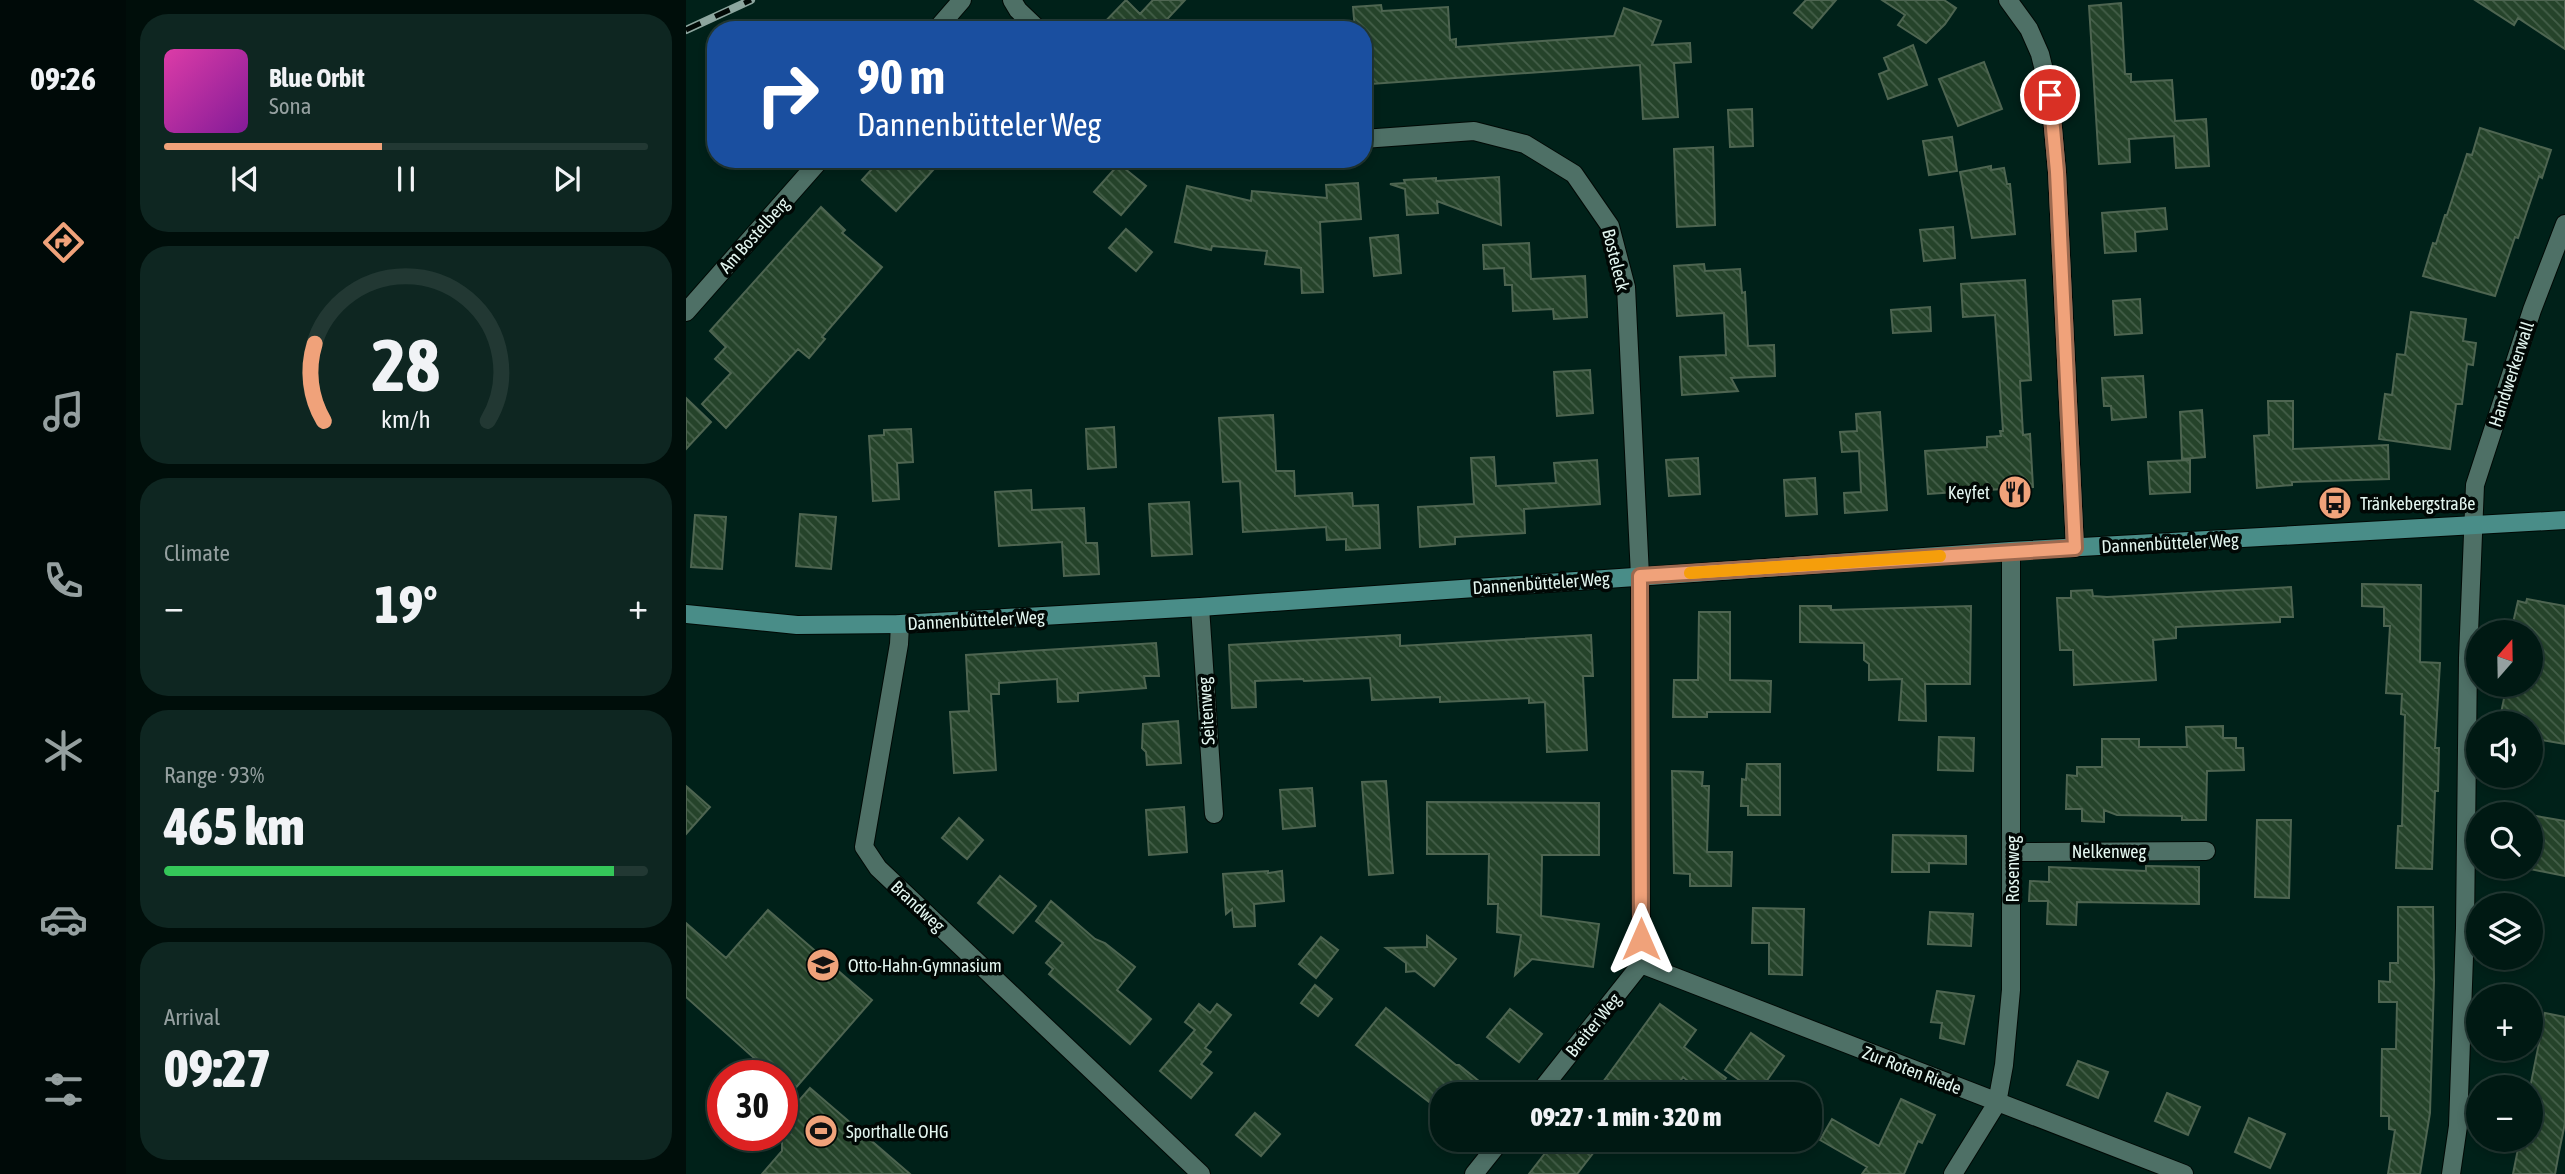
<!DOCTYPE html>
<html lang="en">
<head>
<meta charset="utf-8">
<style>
	body { margin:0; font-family:"Asap Condensed",sans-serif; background:#0e2621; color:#f1f3f6; height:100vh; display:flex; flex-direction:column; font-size:26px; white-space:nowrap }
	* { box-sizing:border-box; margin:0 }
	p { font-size:23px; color:#95a0a0 }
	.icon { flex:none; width:38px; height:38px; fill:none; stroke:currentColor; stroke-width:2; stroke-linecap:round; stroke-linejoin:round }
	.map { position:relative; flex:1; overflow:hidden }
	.drawer { display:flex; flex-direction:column; gap:14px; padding:14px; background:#000e0a; width:560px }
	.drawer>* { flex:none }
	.top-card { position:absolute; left:21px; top:21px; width:665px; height:147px; border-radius:28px; box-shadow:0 4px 10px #0003,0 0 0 2px #223833; background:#1a4fa0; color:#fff; overflow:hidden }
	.needle { width:46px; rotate:20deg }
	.fabs { position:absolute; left:1780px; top:620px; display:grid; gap:14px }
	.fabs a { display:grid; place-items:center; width:77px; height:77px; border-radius:50%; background:#001913; box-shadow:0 4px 10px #0003,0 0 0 2px #223833; font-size:35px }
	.speed { position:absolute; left:21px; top:1060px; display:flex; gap:14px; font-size:35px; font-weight:700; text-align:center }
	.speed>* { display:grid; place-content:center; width:91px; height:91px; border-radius:50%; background:#001913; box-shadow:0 4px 10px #0003,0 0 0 2px #223833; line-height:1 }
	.speed .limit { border:10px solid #d22; background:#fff; color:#111 }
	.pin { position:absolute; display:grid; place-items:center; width:60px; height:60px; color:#fff; margin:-30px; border:4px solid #fff; border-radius:50%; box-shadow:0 2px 7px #0007 }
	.me { position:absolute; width:77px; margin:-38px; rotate:0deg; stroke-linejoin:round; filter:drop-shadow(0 0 5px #0008) }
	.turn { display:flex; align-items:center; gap:24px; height:147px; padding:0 35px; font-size:32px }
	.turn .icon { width:91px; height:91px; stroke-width:2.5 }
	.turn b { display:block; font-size:49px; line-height:60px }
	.big { font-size:52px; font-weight:800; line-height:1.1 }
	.drawer .widget { flex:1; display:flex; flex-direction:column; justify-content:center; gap:10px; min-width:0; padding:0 24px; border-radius:28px; background:#0e2621 }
	.drawer .dial { align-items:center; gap:0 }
	.dial svg { height:182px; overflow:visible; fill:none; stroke:#223833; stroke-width:7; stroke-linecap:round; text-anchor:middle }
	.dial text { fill:#f1f3f6; stroke:none }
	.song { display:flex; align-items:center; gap:21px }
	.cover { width:84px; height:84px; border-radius:10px; background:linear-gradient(135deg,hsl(320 70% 55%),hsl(290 70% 35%)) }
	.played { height:7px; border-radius:4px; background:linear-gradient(90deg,#f0a27a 45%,#223833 45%) }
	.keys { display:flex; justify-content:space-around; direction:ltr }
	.heat { display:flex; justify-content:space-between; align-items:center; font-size:38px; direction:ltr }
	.charge { height:10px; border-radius:5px; background:linear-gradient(90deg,#34c759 93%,#223833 0) }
	.trip { position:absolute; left:744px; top:1082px; width:392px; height:70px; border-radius:28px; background:#001913; box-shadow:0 4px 10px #0003,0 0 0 2px #223833; font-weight:800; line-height:70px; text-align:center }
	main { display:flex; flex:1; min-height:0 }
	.tab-bar { display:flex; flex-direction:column; width:126px; justify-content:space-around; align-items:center; background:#000a08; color:#95a0a0 }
	.tab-bar .icon { width:49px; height:49px }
	.tab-bar .active { color:#f0a27a }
	.tab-bar b { font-size:32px; color:#f1f3f6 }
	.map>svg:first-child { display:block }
</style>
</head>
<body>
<main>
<nav class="tab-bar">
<b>09:26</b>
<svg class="icon active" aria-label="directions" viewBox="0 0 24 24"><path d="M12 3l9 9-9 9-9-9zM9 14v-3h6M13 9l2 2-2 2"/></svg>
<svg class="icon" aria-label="music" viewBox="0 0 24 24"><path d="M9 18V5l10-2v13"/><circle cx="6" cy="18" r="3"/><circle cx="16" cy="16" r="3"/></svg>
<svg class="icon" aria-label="phone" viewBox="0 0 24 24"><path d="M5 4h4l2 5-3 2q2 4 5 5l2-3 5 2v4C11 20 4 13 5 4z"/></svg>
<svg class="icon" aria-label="climate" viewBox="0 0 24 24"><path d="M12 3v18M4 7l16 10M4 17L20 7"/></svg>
<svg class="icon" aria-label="car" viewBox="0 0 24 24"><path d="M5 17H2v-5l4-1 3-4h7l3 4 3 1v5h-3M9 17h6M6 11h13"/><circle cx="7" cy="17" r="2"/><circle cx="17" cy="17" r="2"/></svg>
<svg class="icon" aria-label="filters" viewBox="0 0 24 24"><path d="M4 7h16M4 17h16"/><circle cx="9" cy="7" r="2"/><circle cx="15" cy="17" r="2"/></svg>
</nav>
<section class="drawer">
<div class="widget">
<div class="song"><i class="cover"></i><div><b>Blue Orbit</b><p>Sona</p></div></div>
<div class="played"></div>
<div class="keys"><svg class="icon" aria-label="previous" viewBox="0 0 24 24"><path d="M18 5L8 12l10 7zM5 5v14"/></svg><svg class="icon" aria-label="pause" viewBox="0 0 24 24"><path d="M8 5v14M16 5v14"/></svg><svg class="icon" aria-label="next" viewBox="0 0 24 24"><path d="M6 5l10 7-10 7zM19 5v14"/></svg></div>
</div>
<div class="widget dial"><svg viewBox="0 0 100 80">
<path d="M14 69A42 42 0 1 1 86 69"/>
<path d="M14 69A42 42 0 0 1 10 35" stroke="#f0a27a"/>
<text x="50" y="56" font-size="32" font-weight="700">28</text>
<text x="50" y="72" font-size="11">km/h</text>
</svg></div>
<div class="widget"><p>Climate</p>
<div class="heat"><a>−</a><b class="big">19°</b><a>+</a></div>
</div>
<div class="widget"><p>Range · 93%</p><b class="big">465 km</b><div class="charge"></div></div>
<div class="widget"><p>Arrival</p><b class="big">09:27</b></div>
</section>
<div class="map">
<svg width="1879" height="1174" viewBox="0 0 1879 1174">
	<defs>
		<pattern id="building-back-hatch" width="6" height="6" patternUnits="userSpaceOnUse" patternTransform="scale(1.75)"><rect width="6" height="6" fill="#25432a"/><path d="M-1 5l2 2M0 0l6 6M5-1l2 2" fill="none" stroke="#445f49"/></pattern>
	</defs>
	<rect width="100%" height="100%" fill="#002119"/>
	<!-- building -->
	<path fill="url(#building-back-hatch)" stroke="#4e6551" stroke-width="2" d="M440,0L454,14L467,0H499L471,30H411Z
		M1120,0H1150L1126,28L1108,13Z
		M1196,0H1258L1270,8L1259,24L1240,43L1212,25L1219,15Z
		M1789,0H1879V49L1832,18L1828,25Z
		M1435,3L1439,74H1445V82L1486,80L1489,121L1520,119L1523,166L1490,168L1488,136L1443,139L1444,162L1413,164L1403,6Z
		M695,5L696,11L762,7L764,40L770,39V47L928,36L938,8L975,21L966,45L1004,43L1005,62L988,63L992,117L957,119L954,65L685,84L681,36H677V30H669L667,7Z
		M1227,45L1241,85L1202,99L1193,74L1203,70L1198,58Z
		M1298,62L1316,109L1272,126L1253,79Z
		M1066,109L1067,146L1044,147L1042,110Z
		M1794,128L1865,150L1856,178L1853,176L1832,238L1829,237L1809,296L1737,276L1747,243L1750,244L1759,215H1761L1781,154L1786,155Z
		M1266,137L1271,171L1243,175L1237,141Z
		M1027,147L1029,225L991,227L988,149Z
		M195,159H257L210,211L176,180Z
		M433,164L460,186L435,215L408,192Z
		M1305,166V170L1318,168L1321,184H1324L1329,234L1286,238L1274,172Z
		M813,177L815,225L751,201L752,213L721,215L719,189L704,184L719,183L718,180L750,178V181Z
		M672,183L675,219L634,222L637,292L616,293L615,268L579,264L581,251L526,246L525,250L489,242L501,186L565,201L566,191L641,198L640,185Z
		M135,207L159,230L156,233L196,267L136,337L139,339L123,358L112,349L40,428L16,404L45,373L29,359L40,347L24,331Z
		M1479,208L1481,229L1449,232L1450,251L1419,253L1416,213Z
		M1267,227L1269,258L1238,261L1234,230Z
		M440,229L466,252L450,271L423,248Z
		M712,235L715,273L688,276L684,238Z
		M843,243L845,279L899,276L901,317L868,319L867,309L827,311L826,285H819L818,268L798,269L797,245Z
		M1018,264L1019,271L1054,269L1056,293L1059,292L1062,346L1088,345L1089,376L1045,378L1052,391L996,395L994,357L1040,355L1038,313L991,316L988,266Z
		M1339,280L1345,380L1334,381L1337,435L1344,434L1347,487L1242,494L1239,451L1301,447V437L1315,436L1314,431H1317L1309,315L1277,317L1275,284Z
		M1454,299L1456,333L1429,335L1427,301Z
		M1244,307L1245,331L1207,333L1205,310Z
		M1725,312L1780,319L1777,341L1790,343L1787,365L1781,364L1776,404H1770L1764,449L1693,439L1699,394L1706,395L1711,354L1719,355Z
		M904,370L907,413L871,416L868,372Z
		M1457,376L1460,417L1426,420L1425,406H1418L1416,378Z
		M0,398L25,422L0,449Z
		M1582,401H1607V449L1702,445L1703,479L1606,482V485L1571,488L1568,436L1583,435Z
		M1516,410L1519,457L1496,459L1494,412Z
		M1194,412L1201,510L1159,513L1158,493L1175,492L1173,451L1156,452L1154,432L1171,431L1170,414Z
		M587,415L590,471H608L609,496L666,493L667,506L692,505L694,548L660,550V539L641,540L640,527L557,532L554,481L537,482L533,418Z
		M428,427L430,467L402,469L400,429Z
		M225,429L227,462L211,463L213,499L187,501L183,436L198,435V430Z
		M808,457L810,486L870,483L868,463L911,460L914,504L838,509L839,533L769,537V544L734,547L732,507L788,504L785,458Z
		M1012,458L1014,494L983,496L980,460Z
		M1504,460V492L1464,494L1462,462Z
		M1129,478L1131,514L1100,516L1098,480Z
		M345,490L346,510L398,508L400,543H411L413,574L378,576L376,542L313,546L309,492Z
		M503,502L506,554L466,556L463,504Z
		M114,514L150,517L145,569L110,566Z
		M9,515L40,517L36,569L5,567Z
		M1676,584L1735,585L1734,662L1754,663L1749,748H1753L1752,791H1749L1746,869L1710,868L1712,826H1716L1719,715L1715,714L1716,694L1700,693L1704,626H1698V607L1676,606Z
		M1605,587L1607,617H1594V622L1490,627V638L1467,640L1470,680L1388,685L1387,650H1374L1371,598H1385V591L1406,590L1407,596L1421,597Z
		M1841,599L1879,606V744L1844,738V723H1813L1821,684H1844V632H1825L1832,601L1840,603Z
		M1114,606H1145V610L1285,606L1284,684H1239L1240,721L1213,720L1216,679L1183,680V664L1178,660V643L1114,642Z
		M1013,612H1044V680L1085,681L1084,712H1021V717H987L988,680H1012Z
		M714,635V646L905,635L907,676H897L901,750L861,752L859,702L843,703V698L754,702V697L686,700L684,678L618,681L617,679L569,681L570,707L546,708L543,645Z
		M470,643L473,676H458L460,688L392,693V701L372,702L371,679L313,683V694H305L310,770L268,773L264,712L283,711L280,655Z
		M492,721L495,763L461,765L460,752L456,748L457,724Z
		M1537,726V738H1550V748H1557L1558,770L1521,771L1520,820H1496V816L1431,815L1418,810V822L1396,821V809H1380L1381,775L1391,776V767H1416V739H1453V747H1501L1500,727Z
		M1253,737L1288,738L1287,771L1252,770Z
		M1061,764H1094V815H1062V806H1055L1056,779L1060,780Z
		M986,771L1017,772L1016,786H1023L1021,852H1046L1045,886H1004V874L988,873Z
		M700,781L707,873L683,875L676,782Z
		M0,786L24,807L0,834Z
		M626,788L629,826L597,829L594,790Z
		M741,802L913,803V855H856L855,916L913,924L907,967L846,959L829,975L835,935L811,932L812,904H802L803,854H741Z
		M498,807L501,852L463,855L460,810Z
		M1844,815L1879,821V876L1844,869Z
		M273,818L297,840L281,859L256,838Z
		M1571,820H1605L1603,898L1569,897Z
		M1207,835L1280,836V864L1243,863V872H1206Z
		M1460,866L1513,867V904L1391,902L1390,925L1361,924L1362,901H1343L1344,881L1363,882V867L1460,871Z
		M582,871V873L596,871L598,901L568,904L569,926L548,927L546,909L540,914L537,874Z
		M314,876L350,906L327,933L292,903Z
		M365,901L409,939L419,943L449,967L431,990L465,1019L444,1044L363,974L367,969L360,963L377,943L350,921Z
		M1712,907H1747L1748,981L1744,1113L1734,1174H1702L1709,1130L1703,1129V1116H1695L1696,1049H1710L1711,1002H1693V981L1704,982V963H1712Z
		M1067,908L1118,909L1116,975L1083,974V943H1066Z
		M82,910L186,1000L106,1092L96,1084V1076H88L0,997V923L40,958Z
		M1244,912L1287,914L1285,946L1242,944Z
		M741,936L770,959L748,986L729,971L720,972V963L700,948L741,947Z
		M635,937L652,950L630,978L613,964Z
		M629,985L646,999L632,1016L615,1003Z
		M1251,991L1288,996L1278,1044L1254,1038L1256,1023L1245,1022Z
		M513,1004L524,1013L531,1004L545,1015L519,1048L525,1052L515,1064L526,1073L505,1098L474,1071L509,1030L499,1022Z
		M974,1004L1010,1030L998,1047L1040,1078L1028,1094H1018L997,1077L986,1094H934L917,1082Z
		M700,1008L770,1065H773L809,1094H756V1112L708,1075L670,1045Z
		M824,1009L856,1034L833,1062L801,1037Z
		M1859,1013L1879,1017V1123L1873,1152L1869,1174H1827L1834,1139H1844V1088Z
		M1065,1033L1098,1056L1072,1093L1039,1070Z
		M1392,1061L1422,1072L1412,1098L1381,1085Z
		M124,1088L224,1174H76L96,1151V1127L107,1115L103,1112Z
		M1481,1093L1514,1107L1502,1135L1469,1121Z
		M1215,1099L1249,1115L1236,1143L1232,1141L1218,1174H1176L1181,1167L1134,1140L1146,1119L1193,1146Z
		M569,1113L594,1134L575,1156L550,1135Z
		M1563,1118L1599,1134L1584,1168L1549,1152Z
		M870,1139H918L891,1174H843Z"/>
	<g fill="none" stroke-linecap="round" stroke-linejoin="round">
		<defs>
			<path id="street" d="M326,0L332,10L353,30
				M1322,0L1343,29L1354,54L1364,95L1371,172L1389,548
				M250,30L276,0
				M677,139L788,131L839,144L888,174L924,226L940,287L954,576L955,964L852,1094
				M0,312L135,159
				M514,607L528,814
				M214,624L213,644L178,847L192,868L515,1174
				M1326,852L1520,851
				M955,964L1498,1174
				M788,1174L816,1139
				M1267,1174L1311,1103L1318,1065L1325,990V551
				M1765,1174L1772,1126L1779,928L1782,658L1789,485L1846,310L1879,224"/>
			<path id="secondary" d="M0,614L111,625L214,624L514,607L1325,551L1879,520"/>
		</defs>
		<!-- street casing -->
		<use href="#street" stroke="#000905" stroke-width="20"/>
		<!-- secondary casing -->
		<use href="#secondary" stroke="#000905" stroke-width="20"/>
		<!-- street -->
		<use href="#street" stroke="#4e7066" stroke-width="18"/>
		<!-- secondary -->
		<use href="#secondary" stroke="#498d88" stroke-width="18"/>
		<defs>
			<path id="rail" d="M0,30L65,0"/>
		</defs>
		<!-- rail casing -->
		<use href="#rail" stroke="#8da69f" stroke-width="8"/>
		<!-- rail -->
		<use href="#rail" stroke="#010805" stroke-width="5" stroke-dasharray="16" stroke-linecap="butt"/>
	</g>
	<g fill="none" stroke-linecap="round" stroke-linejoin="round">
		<defs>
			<path id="route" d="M955,939L954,576L1389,548L1371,172L1364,95"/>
		</defs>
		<!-- route casing -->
		<use href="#route" stroke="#9c694f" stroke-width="18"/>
		<!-- route -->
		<use href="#route" stroke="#f0a27a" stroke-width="12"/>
		<!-- slow -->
		<path stroke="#f59e0b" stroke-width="12" d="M1004,573L1254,556"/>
	</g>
	<!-- icons -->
	<defs>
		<symbol id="restaurant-disc" viewBox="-11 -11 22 22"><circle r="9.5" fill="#f0a27a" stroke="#010805"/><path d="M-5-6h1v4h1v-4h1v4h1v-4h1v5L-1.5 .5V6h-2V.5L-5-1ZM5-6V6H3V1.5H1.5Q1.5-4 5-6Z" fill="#111"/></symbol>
		<symbol id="bus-disc" viewBox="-11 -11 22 22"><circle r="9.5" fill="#f0a27a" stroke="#010805"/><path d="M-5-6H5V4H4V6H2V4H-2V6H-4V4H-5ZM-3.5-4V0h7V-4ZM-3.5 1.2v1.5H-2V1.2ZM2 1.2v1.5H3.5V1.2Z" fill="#111"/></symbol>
		<symbol id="school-disc" viewBox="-11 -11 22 22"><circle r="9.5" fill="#f0a27a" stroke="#010805"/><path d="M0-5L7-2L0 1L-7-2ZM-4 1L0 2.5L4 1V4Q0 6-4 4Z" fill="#111"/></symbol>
		<symbol id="stadium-disc" viewBox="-11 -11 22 22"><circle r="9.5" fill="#f0a27a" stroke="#010805"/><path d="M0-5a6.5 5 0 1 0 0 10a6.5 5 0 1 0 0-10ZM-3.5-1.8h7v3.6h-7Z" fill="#111"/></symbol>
	</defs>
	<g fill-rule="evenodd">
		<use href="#restaurant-disc" x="1310" y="473" width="38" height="38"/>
		<use href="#bus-disc" x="1630" y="484" width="38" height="38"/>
		<use href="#school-disc" x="118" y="946" width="38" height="38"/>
		<use href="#stadium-disc" x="116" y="1112" width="38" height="38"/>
	</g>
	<g text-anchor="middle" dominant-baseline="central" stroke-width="7" stroke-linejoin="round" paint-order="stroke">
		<!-- street labels -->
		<g font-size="18" fill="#e3f6f0" stroke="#010805">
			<text transform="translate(68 235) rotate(-48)">Am Bostelberg</text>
			<text transform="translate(930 260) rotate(76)">Bosteleck</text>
			<text transform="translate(1825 374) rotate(-72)">Handwerkerwall</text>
			<text transform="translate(1484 543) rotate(-3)">Dannenbütteler Weg</text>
			<text transform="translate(855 583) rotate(-4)">Dannenbütteler Weg</text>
			<text transform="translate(290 620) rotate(-3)">Dannenbütteler Weg</text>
			<text transform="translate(520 711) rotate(-94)">Seitenweg</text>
			<text x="1423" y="851">Nelkenweg</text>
			<text transform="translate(1326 869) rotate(-90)">Rosenweg</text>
			<text transform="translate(232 906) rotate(43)">Brandweg</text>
			<text transform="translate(907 1025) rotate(-51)">Breiter Weg</text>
			<text transform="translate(1226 1070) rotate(21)">Zur Roten Riede</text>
		</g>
		<!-- poi labels -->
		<g font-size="18" fill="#e3f6f0" stroke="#010805" text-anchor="start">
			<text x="1304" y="492" text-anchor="end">Keyfet</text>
			<text x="1674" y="503">Tränkebergstraße</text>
			<text x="162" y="965">Otto-Hahn-Gymnasium</text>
			<text x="160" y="1131">Sporthalle OHG</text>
		</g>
	</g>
</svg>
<div class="fabs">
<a><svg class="needle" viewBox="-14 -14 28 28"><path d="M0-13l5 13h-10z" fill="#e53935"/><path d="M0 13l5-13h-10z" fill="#95a0a0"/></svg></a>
<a><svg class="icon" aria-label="sound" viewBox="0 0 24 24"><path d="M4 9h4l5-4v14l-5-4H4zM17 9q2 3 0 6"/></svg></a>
<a><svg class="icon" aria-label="search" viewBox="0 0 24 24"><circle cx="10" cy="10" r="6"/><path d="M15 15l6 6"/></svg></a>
<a><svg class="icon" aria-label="layers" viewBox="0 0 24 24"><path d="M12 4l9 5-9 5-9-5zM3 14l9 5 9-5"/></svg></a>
<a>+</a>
<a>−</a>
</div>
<div class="speed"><div class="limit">30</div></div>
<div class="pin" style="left:1364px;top:95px;background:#d93025"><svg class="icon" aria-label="arrive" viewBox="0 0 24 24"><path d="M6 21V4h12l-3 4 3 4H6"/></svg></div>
<svg class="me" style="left:955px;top:939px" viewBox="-20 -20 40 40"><path d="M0-17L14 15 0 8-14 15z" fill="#f0a27a" stroke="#fff" stroke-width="4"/></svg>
<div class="trip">09:27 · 1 min · 320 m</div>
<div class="top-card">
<div class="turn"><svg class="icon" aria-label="right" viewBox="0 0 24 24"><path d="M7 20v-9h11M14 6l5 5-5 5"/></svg><div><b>90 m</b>Dannenbütteler Weg</div></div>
</div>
</div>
</main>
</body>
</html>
